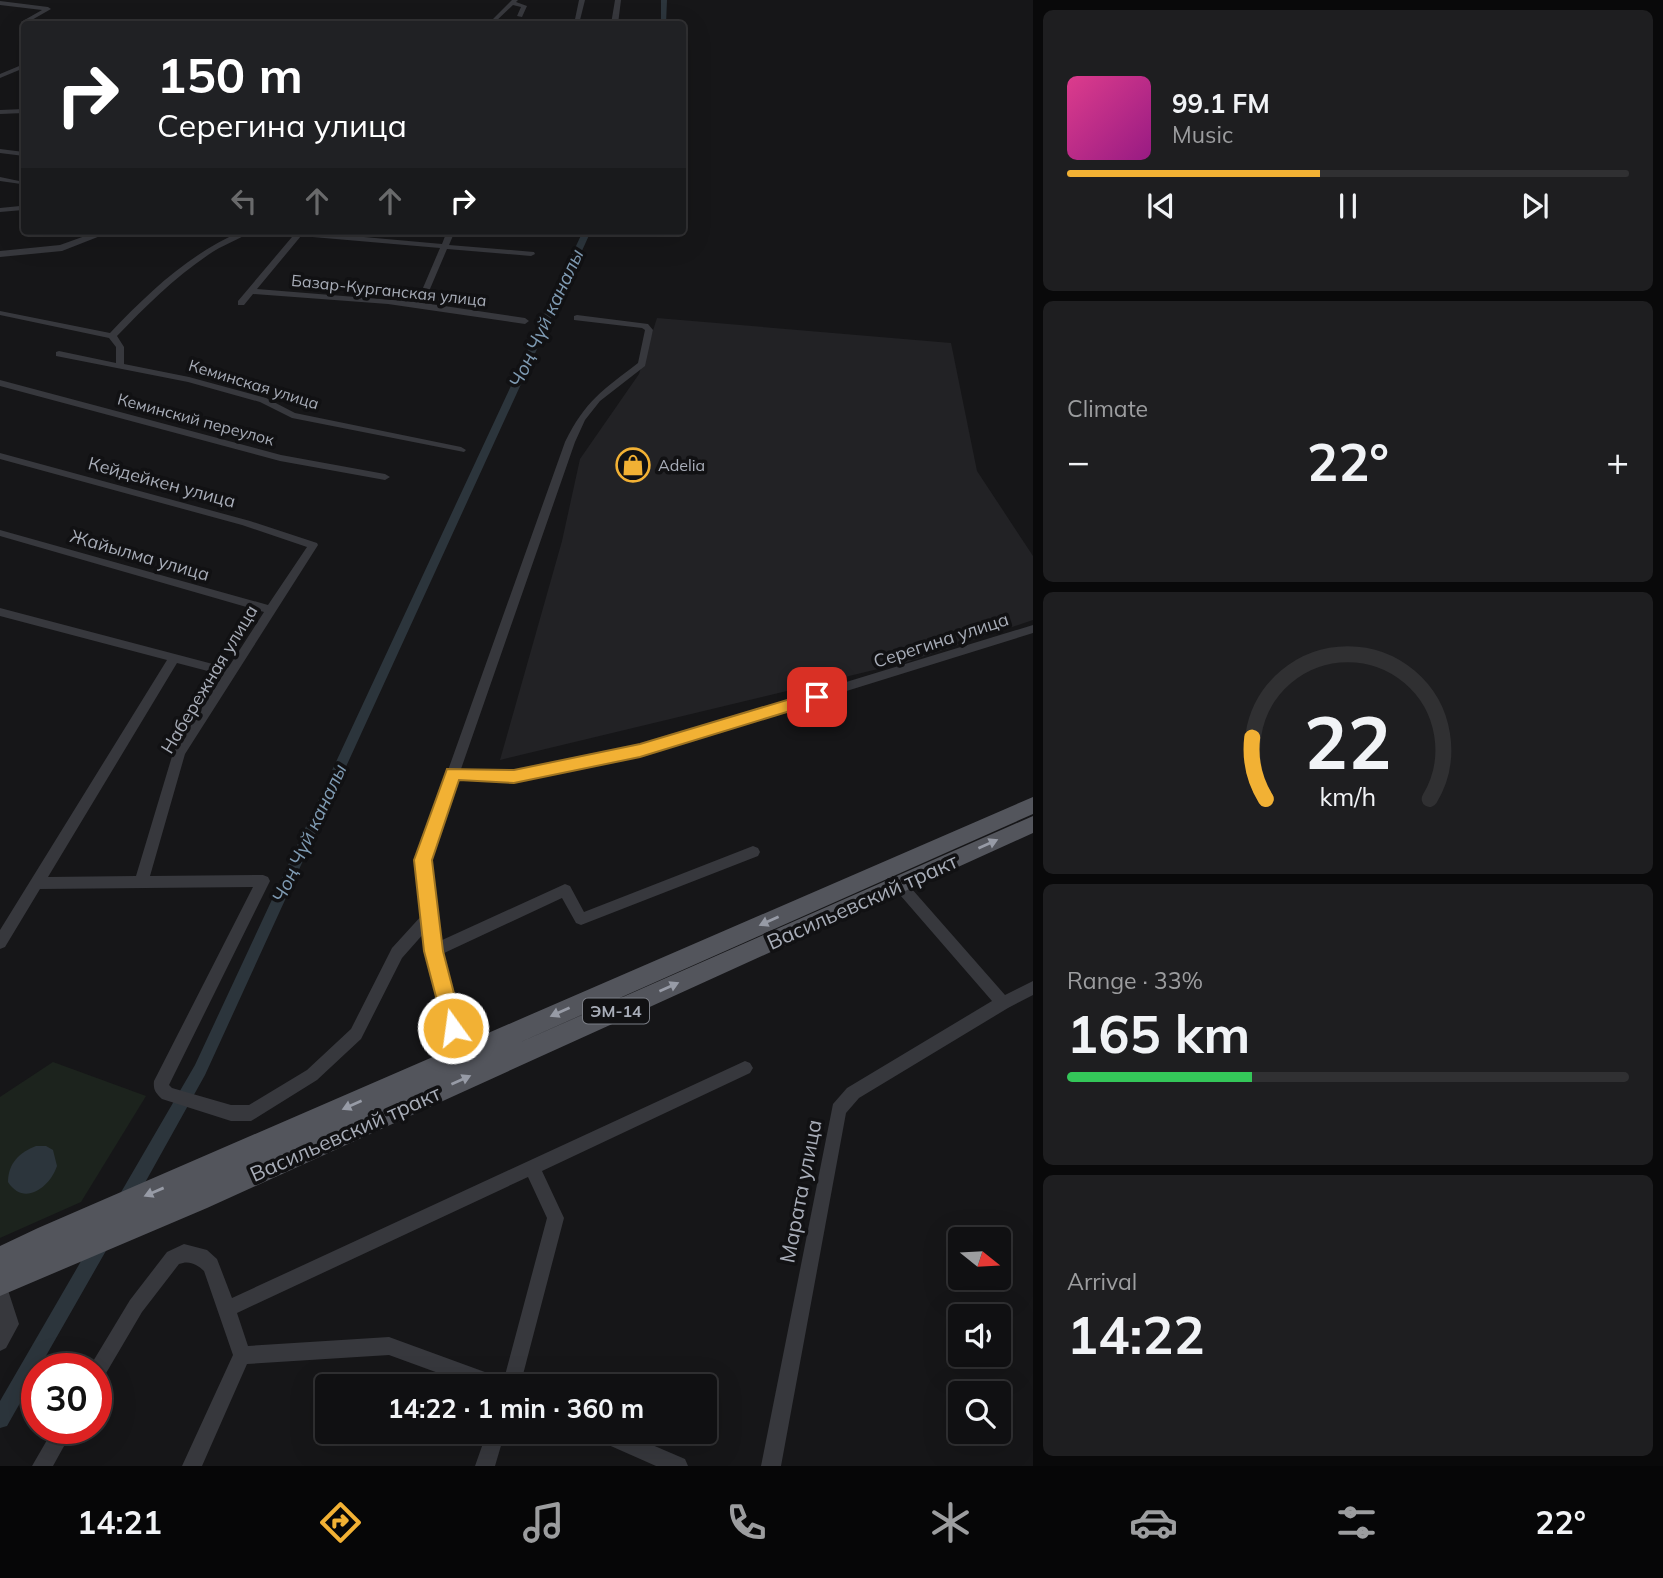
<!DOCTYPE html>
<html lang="en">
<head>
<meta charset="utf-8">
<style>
	body { margin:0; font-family:Mulish,sans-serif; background:#1e1e20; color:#f1f3f6; height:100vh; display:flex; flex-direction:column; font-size:26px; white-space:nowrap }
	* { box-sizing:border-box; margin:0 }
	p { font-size:23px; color:#9c9d9f }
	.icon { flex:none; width:38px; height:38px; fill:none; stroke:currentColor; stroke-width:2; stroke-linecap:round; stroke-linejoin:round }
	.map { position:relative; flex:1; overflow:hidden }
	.sheet { display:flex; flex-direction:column; gap:10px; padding:10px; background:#09090a; width:630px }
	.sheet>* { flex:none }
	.guide { position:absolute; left:21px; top:21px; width:665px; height:214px; border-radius:7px; box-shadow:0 7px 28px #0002,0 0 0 2px #303032; background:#202124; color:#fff; overflow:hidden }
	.needle { width:46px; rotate:108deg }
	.fabs { position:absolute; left:948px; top:1227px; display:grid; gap:14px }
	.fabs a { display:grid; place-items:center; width:63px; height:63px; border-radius:7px; background:#101012; box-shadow:0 7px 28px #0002,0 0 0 2px #303032; font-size:35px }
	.speed { position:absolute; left:21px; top:1353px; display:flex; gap:14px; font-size:35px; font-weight:700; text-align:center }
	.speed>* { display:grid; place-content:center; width:91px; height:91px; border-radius:50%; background:#101012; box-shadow:0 7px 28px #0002,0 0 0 2px #303032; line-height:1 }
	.speed .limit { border:10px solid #d22; background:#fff; color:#111 }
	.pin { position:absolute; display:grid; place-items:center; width:60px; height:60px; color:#fff; margin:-30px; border-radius:14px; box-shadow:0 4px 10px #0006 }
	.me { position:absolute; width:77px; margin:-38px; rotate:346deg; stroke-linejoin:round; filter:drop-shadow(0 0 5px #0008) }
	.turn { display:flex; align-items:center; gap:24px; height:147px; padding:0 21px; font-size:32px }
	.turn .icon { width:91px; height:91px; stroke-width:2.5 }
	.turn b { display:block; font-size:49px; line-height:60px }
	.lanes { display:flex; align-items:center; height:66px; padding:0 21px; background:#0003; justify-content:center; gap:35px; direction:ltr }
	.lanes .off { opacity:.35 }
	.big { font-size:52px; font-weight:700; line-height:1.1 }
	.sheet .widget { flex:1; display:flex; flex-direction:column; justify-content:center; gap:10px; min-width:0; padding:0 24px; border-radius:10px; background:#1e1e20 }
	.sheet .dial { align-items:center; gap:0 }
	.dial svg { height:182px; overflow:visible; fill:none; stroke:#303032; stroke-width:7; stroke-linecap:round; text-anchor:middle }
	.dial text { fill:#f1f3f6; stroke:none }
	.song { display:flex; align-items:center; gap:21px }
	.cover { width:84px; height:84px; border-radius:10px; background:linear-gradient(135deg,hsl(330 70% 55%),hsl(310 70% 35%)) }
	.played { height:7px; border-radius:4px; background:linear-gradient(90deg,#f2b134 45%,#303032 45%) }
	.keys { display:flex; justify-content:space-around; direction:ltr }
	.heat { display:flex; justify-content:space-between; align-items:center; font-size:38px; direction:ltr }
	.charge { height:10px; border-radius:5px; background:linear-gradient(90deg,#34c759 33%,#303032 0) }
	.trip { position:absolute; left:315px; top:1374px; width:402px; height:70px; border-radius:7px; background:#101012; box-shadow:0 7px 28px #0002,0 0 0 2px #303032; font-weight:700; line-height:70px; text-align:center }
	.menu { display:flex; height:112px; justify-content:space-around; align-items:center; background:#060607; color:#9c9d9f }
	.menu .icon { width:49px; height:49px }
	.menu .selected { color:#f2b134 }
	.menu b { font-size:32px; color:#f1f3f6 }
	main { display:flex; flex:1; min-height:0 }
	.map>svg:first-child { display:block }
</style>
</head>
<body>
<main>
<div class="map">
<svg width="1033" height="1466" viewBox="0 0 1033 1466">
	<rect width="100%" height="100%" fill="#161618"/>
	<!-- built -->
	<path fill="#222225" d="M657,318L951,343L977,471L1033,556V620L907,662L500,760L562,541L580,459L639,374Z"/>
	<!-- green -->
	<path fill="#1c231d" d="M53,1062L146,1096L81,1202L0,1238V1097Z"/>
	<!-- water -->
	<path fill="#2c353c" d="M36,1146H46L53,1150L57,1166C50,1187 24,1207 8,1182C8,1163 20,1152 36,1146Z"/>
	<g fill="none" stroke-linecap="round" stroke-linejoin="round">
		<!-- canal -->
		<path fill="#2c353c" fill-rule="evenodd" d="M661,0H667L666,24H661Z
			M583,231H591L205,1075L132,1206L126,1208L120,1206L118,1200L120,1194L195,1065Z
			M101,1234L107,1237L110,1243L107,1249L39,1368H37V1373L7,1426L0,1428V1401L95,1237Z"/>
		<!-- minor -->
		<path fill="#37383d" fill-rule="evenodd" d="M512,0H518L516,2L527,6L522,17L517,16L521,7L513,5L493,24H488Z
			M579,0H585L579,24H574Z
			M0,1L48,7L51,9L23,25L21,22L42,10L0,5Z
			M462,20L476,24H446Z
			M24,64V68L0,78V74Z
			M24,109V113L0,114V110Z
			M0,149L24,152V156L0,153Z
			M0,177L24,182L21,184L0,181Z
			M20,206L24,208L23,210L0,212V208Z
			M242,231H252C238,240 222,245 208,255C174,278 145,307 117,336L124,347V364L189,377L266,398L295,413L461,447L466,450L464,452L292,418L260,402L188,382L56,356V352L59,351L116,363V347L109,338L0,315V311L110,333C149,292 189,254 242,231Z
			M297,231L442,244L447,231H455L449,245L534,252L535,254L531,256L447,249L424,303L525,318L529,321L525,324L388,304L253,294L244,305H238V301ZM301,236L440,248L417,302L257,289Z
			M577,315L648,324L653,330L645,366L600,401L585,420L575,442L461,769L514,772L640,745L1033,625V633L640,755L514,782L458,778L430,860L440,941L565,884L570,886L584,912L753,846L758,848L760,852L758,856L581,925L576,923L562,898L442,954L460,1026L475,1053L472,1058L467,1060L462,1058L445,1028L427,951L425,932L402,958L361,1039L317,1080L251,1121H231L162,1099C156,1093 153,1090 154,1081L253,887L40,889L5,947L0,949V930L167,660L0,616V608L228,668L264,612L0,536V530L268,605L307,547L242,525L0,459V453L250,521L317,543L318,545L185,754L150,876L263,875L268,877L270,881L169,1085L172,1088L231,1105H249L307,1070L351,1029L392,948L423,914L416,860L565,442C585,401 603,390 638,363L645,330L642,328L574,320V316ZM177,663L223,675L173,753L136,876L48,877Z
			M0,380L281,455L385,474L390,477L385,480L280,461L0,386Z
			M899,878L904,880L1005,995L1033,981V995L1008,1008L859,1098L846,1113L781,1466H761L833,1104L847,1088L992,1001L894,888L892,884L894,880Z
			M745,1061L750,1063L753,1068L750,1073L542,1171L564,1218L520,1386H474L389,1355L247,1364L202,1466H182L233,1355L204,1271C197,1264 189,1260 179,1264L142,1312L102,1380L96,1383V1368H89L130,1300L167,1252L184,1244L207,1250L217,1259L232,1298ZM528,1177L547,1218L504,1379L389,1337L248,1346L237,1313Z
			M0,1281L6,1284L19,1324L6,1348L0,1351Z
			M54,1428H74L53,1466H32Z
			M487,1432H505L495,1466H475Z
			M593,1432H622L685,1459L688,1466H656L595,1439Z"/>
		<!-- tertiary -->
		<path fill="#37383d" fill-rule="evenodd" d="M615,0H621L618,24H611Z
			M99,231H113L62,251L0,257V251L60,245Z"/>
		<!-- primary -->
		<path fill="#53555c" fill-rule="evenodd" d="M1033,797V814L514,1045L1033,816V833L207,1208L0,1296V1246L38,1228Z"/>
	</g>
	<!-- one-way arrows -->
	<defs><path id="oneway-solid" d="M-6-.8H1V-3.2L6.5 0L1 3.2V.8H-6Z" transform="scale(1.75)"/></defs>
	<g fill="#979ba6">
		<use href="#oneway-solid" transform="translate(988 844) rotate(-24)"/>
		<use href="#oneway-solid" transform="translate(769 921) rotate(156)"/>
		<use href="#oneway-solid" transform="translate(669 987) rotate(-24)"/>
		<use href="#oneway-solid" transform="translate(560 1012) rotate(156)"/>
		<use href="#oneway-solid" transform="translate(461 1080) rotate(-24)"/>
		<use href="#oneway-solid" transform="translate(352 1105) rotate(156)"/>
		<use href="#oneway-solid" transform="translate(154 1192) rotate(157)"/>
	</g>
	<!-- route -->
	<path fill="#f2b134" stroke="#9d7322" stroke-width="2" d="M817,691L825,697L823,701L640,757L514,783L459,780L432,860L443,951L463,1028L460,1035L453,1038L446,1035L424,951L414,860L447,769L514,770L640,744Z"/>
	<!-- icons -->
	<defs>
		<symbol id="shop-ring" viewBox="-11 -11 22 22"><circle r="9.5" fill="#111113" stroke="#f2b134" stroke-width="1.5"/><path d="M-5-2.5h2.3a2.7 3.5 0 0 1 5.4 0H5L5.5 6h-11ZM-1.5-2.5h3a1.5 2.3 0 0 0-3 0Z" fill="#f2b134"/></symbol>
	</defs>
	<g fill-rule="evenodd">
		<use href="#shop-ring" x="614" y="446" width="38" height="38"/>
	</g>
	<g text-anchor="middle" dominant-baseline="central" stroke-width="7" stroke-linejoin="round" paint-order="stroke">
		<!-- far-street labels -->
		<g font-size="16" fill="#a8adb8" stroke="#111113">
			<text transform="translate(389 290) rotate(6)">Базар-Курганская улица</text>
			<text transform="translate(254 384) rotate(17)">Кеминская улица</text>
			<text transform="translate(196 419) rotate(15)">Кеминский переулок</text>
		</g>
		<!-- far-poi labels -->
		<g font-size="16" fill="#a8adb8" stroke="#111113" text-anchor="start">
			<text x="658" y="465">Adelia</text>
		</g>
		<!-- shield labels -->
		<rect fill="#111113" stroke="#7b7e86" stroke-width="2" x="583" y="998.5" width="66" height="25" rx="5"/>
		<g font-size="16" font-weight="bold" fill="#a8adb8">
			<text x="616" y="1011">ЭМ-14</text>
		</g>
		<!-- street labels -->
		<g font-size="18" fill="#a8adb8" stroke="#111113">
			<text transform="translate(162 482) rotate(15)">Кейдейкен улица</text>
			<text transform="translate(140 555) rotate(16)">Жайылма улица</text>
			<text transform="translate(941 640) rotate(-18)">Серегина улица</text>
			<text transform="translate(209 679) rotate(-59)">Набережная улица</text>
		</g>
		<!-- water labels -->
		<g font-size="19" font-style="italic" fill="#7f9bb3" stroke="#111113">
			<text transform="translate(546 318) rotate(-65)">Чоң Чүй каналы</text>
			<text transform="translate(309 833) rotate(-65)">Чоң Чүй каналы</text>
		</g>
		<!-- near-street labels -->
		<g font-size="21" fill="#a8adb8" stroke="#111113">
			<text transform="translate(862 901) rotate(-24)">Васильевский тракт</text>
			<text transform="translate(345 1133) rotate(-24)">Васильевский тракт</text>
			<text transform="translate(800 1191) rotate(-79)">Марата улица</text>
		</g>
	</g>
</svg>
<div class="fabs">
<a><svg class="needle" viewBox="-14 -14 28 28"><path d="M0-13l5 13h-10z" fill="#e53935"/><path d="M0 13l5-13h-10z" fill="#9c9d9f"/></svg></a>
<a><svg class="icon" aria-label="sound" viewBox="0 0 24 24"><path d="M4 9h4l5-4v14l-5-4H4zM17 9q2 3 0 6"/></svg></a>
<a><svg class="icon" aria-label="search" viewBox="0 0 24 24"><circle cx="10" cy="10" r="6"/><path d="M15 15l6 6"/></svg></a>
</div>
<div class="speed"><div class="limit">30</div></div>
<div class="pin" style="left:817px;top:697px;background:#d93025"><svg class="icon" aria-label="arrive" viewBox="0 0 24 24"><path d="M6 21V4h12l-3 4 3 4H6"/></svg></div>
<svg class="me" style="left:453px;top:1028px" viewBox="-20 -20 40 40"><circle r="17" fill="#f2b134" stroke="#fff" stroke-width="3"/><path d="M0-11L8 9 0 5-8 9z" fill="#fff"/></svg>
<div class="trip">14:22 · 1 min · 360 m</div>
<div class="guide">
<div class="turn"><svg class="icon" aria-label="right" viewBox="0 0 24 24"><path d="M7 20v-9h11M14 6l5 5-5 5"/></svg><div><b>150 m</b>Серегина улица</div></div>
<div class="lanes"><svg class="icon off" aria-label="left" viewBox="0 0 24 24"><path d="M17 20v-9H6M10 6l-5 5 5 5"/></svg><svg class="icon off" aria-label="ahead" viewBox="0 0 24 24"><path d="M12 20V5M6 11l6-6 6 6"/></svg><svg class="icon off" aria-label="ahead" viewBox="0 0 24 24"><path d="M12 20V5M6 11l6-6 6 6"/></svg><svg class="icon" aria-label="right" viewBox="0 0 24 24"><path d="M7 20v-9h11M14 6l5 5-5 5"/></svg></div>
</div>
</div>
<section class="sheet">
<div class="widget">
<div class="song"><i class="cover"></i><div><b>99.1 FM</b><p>Music</p></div></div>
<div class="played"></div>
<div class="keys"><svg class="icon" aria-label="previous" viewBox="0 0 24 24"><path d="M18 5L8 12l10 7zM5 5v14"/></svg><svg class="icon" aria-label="pause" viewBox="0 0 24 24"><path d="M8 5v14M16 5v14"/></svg><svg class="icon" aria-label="next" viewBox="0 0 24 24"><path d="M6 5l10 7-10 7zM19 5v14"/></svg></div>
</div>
<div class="widget"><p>Climate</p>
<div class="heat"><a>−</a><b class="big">22°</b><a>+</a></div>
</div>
<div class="widget dial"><svg viewBox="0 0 100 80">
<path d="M14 69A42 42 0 1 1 86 69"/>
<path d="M14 69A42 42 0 0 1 8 42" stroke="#f2b134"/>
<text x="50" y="56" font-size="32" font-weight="700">22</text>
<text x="50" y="72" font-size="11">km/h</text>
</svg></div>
<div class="widget"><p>Range · 33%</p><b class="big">165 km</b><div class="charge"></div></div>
<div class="widget"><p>Arrival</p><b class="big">14:22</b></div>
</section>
</main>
<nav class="menu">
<b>14:21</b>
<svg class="icon selected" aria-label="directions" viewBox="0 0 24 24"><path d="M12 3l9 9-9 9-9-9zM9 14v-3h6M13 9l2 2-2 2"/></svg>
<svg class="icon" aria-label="music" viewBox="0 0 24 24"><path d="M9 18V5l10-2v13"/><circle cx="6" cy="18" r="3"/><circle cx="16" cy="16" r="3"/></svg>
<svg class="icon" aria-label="phone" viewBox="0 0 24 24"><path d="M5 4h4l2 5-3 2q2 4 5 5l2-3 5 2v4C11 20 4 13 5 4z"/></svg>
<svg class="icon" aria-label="climate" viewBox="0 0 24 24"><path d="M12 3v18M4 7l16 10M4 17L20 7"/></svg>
<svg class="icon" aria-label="car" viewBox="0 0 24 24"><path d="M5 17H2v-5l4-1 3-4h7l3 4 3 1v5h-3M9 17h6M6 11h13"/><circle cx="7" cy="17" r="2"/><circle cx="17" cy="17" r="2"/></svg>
<svg class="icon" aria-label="filters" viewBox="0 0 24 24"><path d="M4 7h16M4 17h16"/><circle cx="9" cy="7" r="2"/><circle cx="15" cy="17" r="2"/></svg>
<b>22°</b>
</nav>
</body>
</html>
